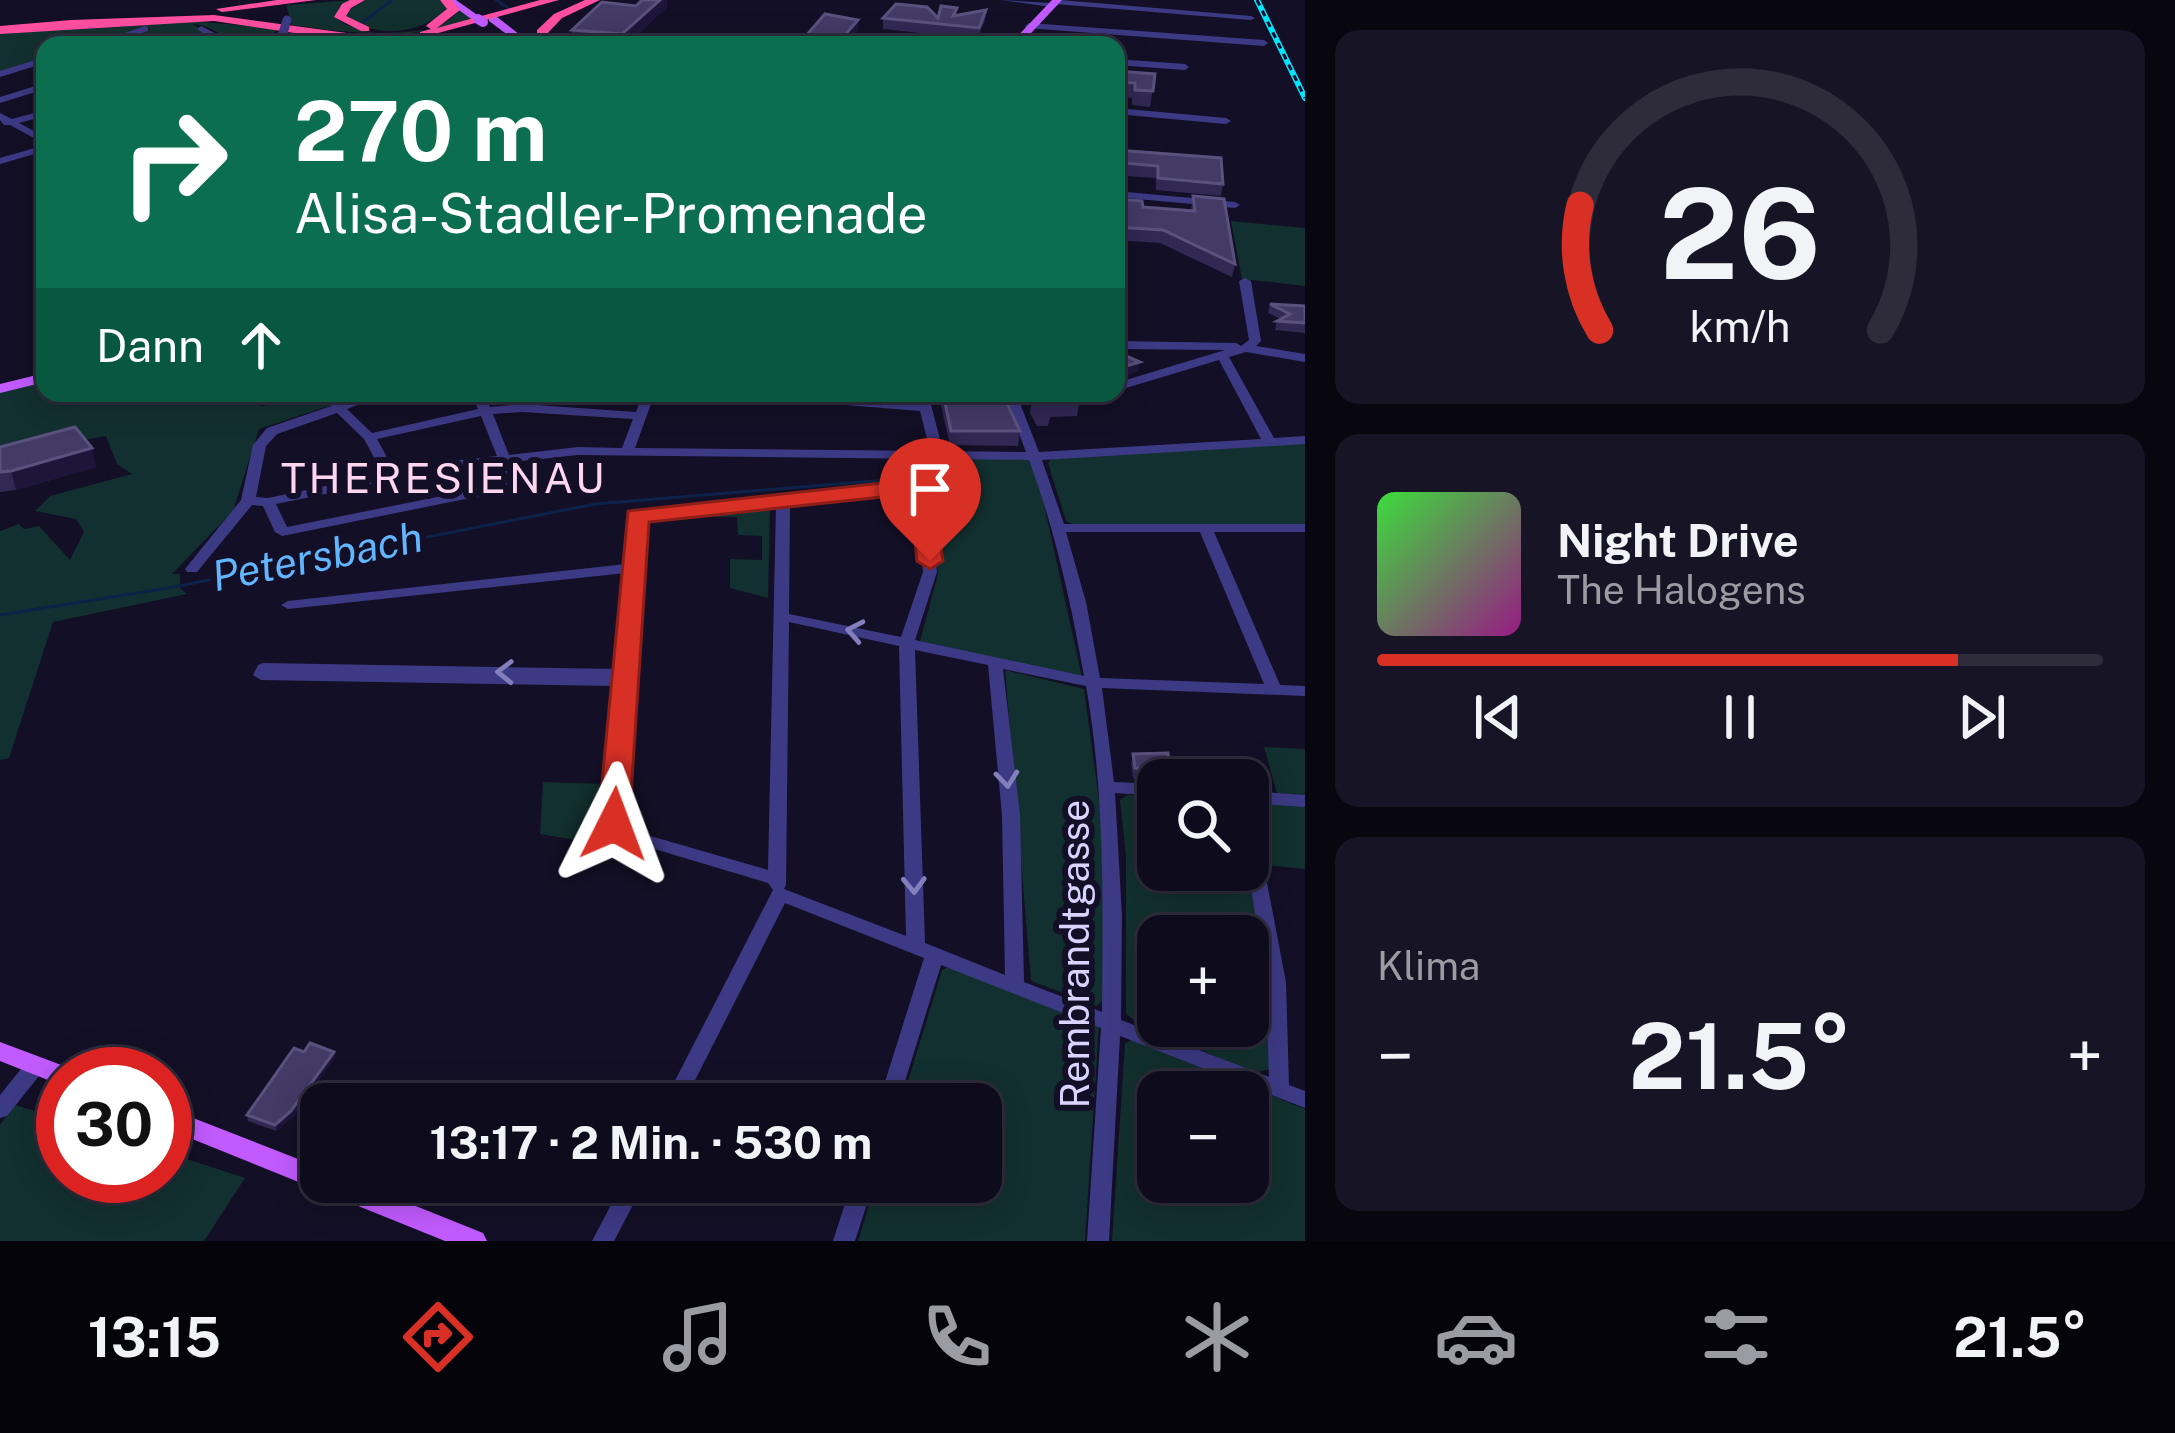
<!DOCTYPE html>
<html lang="de">
<head>
<meta charset="utf-8">
<style>
	body { margin:0; font-family:"Public Sans",sans-serif; background:#171425; color:#f1f3f6; height:100vh; display:flex; flex-direction:column; font-size:45px; white-space:nowrap }
	* { box-sizing:border-box; margin:0 }
	p { font-size:39px; color:#9b9ba3 }
	.icon { flex:none; width:66px; height:66px; fill:none; stroke:currentColor; stroke-width:2; stroke-linecap:round; stroke-linejoin:round }
	.map { position:relative; flex:1; overflow:hidden }
	.drawer { display:flex; flex-direction:column; gap:30px; padding:30px; background:#08060f; width:870px }
	.drawer>* { flex:none }
	.hud { position:absolute; left:36px; top:36px; width:1089px; height:366px; border-radius:24px; box-shadow:0 6px 30px #0003,0 0 0 3px #2e2b3b; background:#0b6e4f; color:#fff; overflow:hidden }
	.fabs { position:absolute; left:1137px; top:759px; display:grid; gap:24px }
	.fabs a { display:grid; place-items:center; width:132px; height:132px; border-radius:24px; background:#0e0b1c; box-shadow:0 6px 30px #0003,0 0 0 3px #2e2b3b; font-size:60px }
	.speed { position:absolute; left:36px; top:1047px; display:flex; gap:24px; font-size:60px; font-weight:700; text-align:center }
	.speed>* { display:grid; place-content:center; width:156px; height:156px; border-radius:50%; background:#0e0b1c; box-shadow:0 6px 30px #0003,0 0 0 3px #2e2b3b; line-height:1 }
	.speed .limit { border:18px solid #d22; background:#fff; color:#111 }
	.pin { position:absolute; display:grid; place-items:center; width:102px; height:102px; color:#fff; margin:-123px -51px; border-radius:50% 50% 50% 0; rotate:-45deg; box-shadow:0 0 12px #0007 }
	.pin .icon { rotate:45deg }
	.me { position:absolute; width:132px; margin:-66px; rotate:3deg; stroke-linejoin:round; filter:drop-shadow(0 0 9px #0008) }
	.turn { display:flex; align-items:center; gap:42px; height:252px; padding:0 60px; font-size:54px }
	.turn .icon { width:156px; height:156px; stroke-width:2.5 }
	.turn b { display:block; font-size:84px; line-height:102px }
	.then { display:flex; align-items:center; height:114px; padding:0 60px; background:#0003; gap:24px; font-size:45px }
	.big { font-size:90px; font-weight:700; line-height:1.1 }
	.drawer .widget { flex:1; display:flex; flex-direction:column; justify-content:center; gap:18px; min-width:0; padding:0 42px; border-radius:24px; background:#171425 }
	.drawer .dial { align-items:center; gap:0 }
	.dial svg { height:312px; overflow:visible; fill:none; stroke:#2e2b3b; stroke-width:7; stroke-linecap:round; text-anchor:middle }
	.dial text { fill:#f1f3f6; stroke:none }
	.song { display:flex; align-items:center; gap:36px }
	.cover { width:144px; height:144px; border-radius:18px; background:linear-gradient(135deg,hsl(120 70% 55%),hsl(310 70% 35%)) }
	.played { height:12px; border-radius:6px; background:linear-gradient(90deg,#d93025 80%,#2e2b3b 80%) }
	.keys { display:flex; justify-content:space-around; direction:ltr }
	.heat { display:flex; justify-content:space-between; align-items:center; font-size:66px; direction:ltr }
	.trip { position:absolute; left:300px; top:1083px; width:702px; height:120px; border-radius:24px; background:#0e0b1c; box-shadow:0 6px 30px #0003,0 0 0 3px #2e2b3b; font-weight:700; line-height:120px; text-align:center }
	.tabs { display:flex; height:192px; justify-content:space-around; align-items:center; background:#06040b; color:#9b9ba3 }
	.tabs .icon { width:84px; height:84px }
	.tabs .on { color:#d93025 }
	.tabs b { font-size:54px; color:#f1f3f6 }
	main { display:flex; flex:1; min-height:0 }
	.map>svg:first-child { display:block }
</style>
</head>
<body>
<main>
<div class="map">
<svg width="1305" height="1241" viewBox="0 0 1305 1241">
	<rect width="100%" height="100%" fill="#130f26"/>
	<!-- green -->
	<path fill="#12302f" fill-rule="evenodd" d="M354,0L338,9L337,19C366,40 436,41 459,10L473,20C405,38 360,35 292,25L286,5Z
		M365,0H440L449,7C423,34 373,41 343,14Z
		M161,19L279,28L261,45C228,45 216,26 193,24L210,36L180,45H100L150,29L146,27L91,45H45V59L0,73V34Z
		M1231,221L1305,228V286L1242,279Z
		M45,380V393H255L256,405L263,406L315,393H368L259,429L233,511L172,574H180V588L187,594L53,622L9,758L0,760V531L19,524L24,529L39,526L70,560L84,532L76,519L35,511L50,496L132,474L117,464L106,436L0,455V392Z
		M1305,442V524H1073L1066,521L1048,463L1052,458Z
		M949,456L1034,459L1082,677L920,641L938,574L928,494L940,490Z
		M770,505L768,598L730,588V559L762,560V536L738,535L737,517H699V512Z
		M1005,670L1084,689L1105,845V998L1097,1006L1031,981Z
		M1264,747L1305,749V795L1277,793Z
		M543,782L604,784L599,844L540,834Z
		M1128,795L1158,798V870H1248L1269,987L1273,1068L1254,1073L1134,1021L1126,1013V856L1120,800ZM1158,936H1248V1026H1158Z
		M1256,803L1305,806V869L1266,865L1252,805Z
		M949,967L1099,1025L1085,1241H858L876,1182H981V1104H901L942,970Z
		M1132,1040L1305,1109V1241H1112L1125,1043ZM1158,1092H1248V1182H1158Z
		M15,1105L63,1120V1176H165V1152L245,1178L204,1241H0V1125Z"/>
	<g fill="none" stroke-linecap="round" stroke-linejoin="round">
		<!-- stream -->
		<path stroke="#0c2248" stroke-width="3" d="M496,0L508,8
			M362,23L392,0
			M0,615L174,587L595,504L922,477"/>
		<!-- minor -->
		<path fill="#3d3a85" fill-rule="evenodd" d="M1001,0L1051,3L1052,0H1060L1251,16L1255,18L1251,20L1055,4L1051,7Z
			M1029,23L1264,40L1268,43L1264,46L1026,28L1025,26Z
			M145,26L148,27V31L104,45H91Z
			M201,26L234,43L235,45H225L213,39L193,45H180L206,35L197,29Z
			M280,31L287,33L272,45H263Z
			M562,42L567,43L568,45H558Z
			M45,57V63L0,77V71Z
			M1116,59L1185,64L1189,67L1185,70L1116,65Z
			M45,83V89L0,103V97Z
			M1116,108L1226,118L1231,121L1226,124L1116,114Z
			M45,110V116L19,123L45,137V144L10,125H4L0,120V113L12,119Z
			M45,145V151L0,164V158Z
			M1116,191L1235,202L1240,205L1235,208L1116,197Z
			M1245,278L1251,281L1261,341L1256,346L1305,354V362L1246,352L1229,357L1274,438L1305,436V444L1042,460L1064,524H1305V532H1214L1280,685L1305,686V696L1102,688L1114,782L1158,784V796L1115,793L1122,916L1121,1020L1269,1077L1266,982L1248,870V813L1254,815L1286,982L1289,1085L1305,1091V1108L1120,1036L1109,1241H1087L1101,1028L941,965L898,1104H878L924,958L785,903L683,1104H663L773,890L768,883L621,839L605,824L616,686L261,680L253,675L258,665L263,663L618,669L626,573L288,609L281,605L288,601L626,564L632,513L923,482L930,459L578,455L512,462L522,485L520,488L282,536L275,532L263,506L252,505L197,572H187L185,569L241,500L253,445L267,428L331,406L333,403C352,403 367,393 388,393L347,409L372,433L478,409L472,393H484L490,407L522,404L636,412L643,393H655L635,448L930,451L920,411L746,397L740,393H791L918,404L917,397L877,398L871,394L981,393L975,397H929L943,451L1026,452L1004,393H1016L1039,452L1261,439L1219,360L1116,391V383L1225,350L1116,349V341L1236,343L1241,346L1249,340L1239,281ZM522,412L633,419L622,448L578,447L509,455L493,414ZM337,413L364,439L383,474L268,498L256,497L266,446L277,434ZM481,416L497,456L443,462L395,472L377,439ZM943,459L1029,460C1055,530 1071,603 1084,676L915,640L937,572L929,496ZM500,464L507,483L287,527L276,504L443,470ZM918,490L915,496L923,572L901,637L789,614L790,503ZM776,505L768,870L633,831L623,822L644,519ZM1066,532H1200L1264,684L1100,678L1086,602ZM789,622L899,646L906,936L784,889L786,885ZM915,650L988,665L1002,815L1005,975L925,943ZM1003,669L1086,686C1105,793 1103,904 1102,1012L1024,982L1020,815Z
			M1248,791L1305,795V807L1248,803Z
			M36,1057L43,1059L46,1065L43,1071L7,1116L0,1118V1095L29,1059Z
			M623,1182H645L614,1241H592Z
			M852,1182H874L855,1241H833Z"/>
		<!-- major -->
		<path fill="#c25bff" fill-rule="evenodd" d="M445,0H456L483,19L474,21Z
			M1052,0H1062L1020,45H1009Z
			M489,17H497L533,45H521L489,21Z
			M45,373V382L0,393V384Z
			M0,1042L72,1069L74,1074H63V1086L0,1061Z
			M165,1107L321,1168V1182H356L483,1233L487,1241H445L165,1128Z"/>
		<!-- highway -->
		<path fill="#ff4fa3" fill-rule="evenodd" d="M277,0H316L222,12L216,9Z
			M350,0H365L351,8L346,16L369,27V31H361L334,17L342,4Z
			M440,0H452L460,10L437,28L540,0H559L420,38V32L431,29L426,26L428,24L447,9Z
			M585,0H600L562,18L545,36H537V30L554,14Z
			M214,15L369,36L449,41L455,45L369,44L214,21L0,34V26L71,20Z"/>
		<defs>
			<path id="rail" d="M1257,0L1305,98"/>
		</defs>
		<!-- rail casing -->
		<use href="#rail" stroke="#00e5ff" stroke-width="6"/>
		<!-- rail -->
		<use href="#rail" stroke="#130f26" stroke-width="3" stroke-dasharray="6" stroke-linecap="butt"/>
		<!-- minor-bridge -->
		<path stroke="#3d3a85" stroke-width="9" d="M283,33L287,20"/>
		<!-- major-bridge -->
		<path stroke="#c25bff" stroke-width="10" d="M478,19L483,22"/>
	</g>
	<!-- wall -->
	<path fill="#312854" d="M636,6L667,7L627,45H572V30Z
		M957,8L956,15L986,10L985,20L977,39L883,29V18H938Z
		M1116,71L1155,74L1150,107L1132,105V98L1116,97Z
		M1116,150L1223,184L1221,196L1156,190V178L1124,176L1122,187Z
		M1193,196L1235,264L1232,277L1160,243L1116,240V199L1143,207L1191,210Z
		M1270,304L1305,306V333L1275,330L1277,321L1281,319L1268,313Z
		M941,393H964L965,398L986,396L987,393H1002L1020,431L1018,446L950,445L940,401Z
		M1033,393H1081L1077,416L1050,417L1048,426H1037L1030,413Z
		M0,447L96,467L16,490L0,492Z
		M1133,754L1171,771L1169,780L1133,778L1131,764Z
		M304,1052H334L335,1057L293,1117L276,1131L248,1121L247,1115Z"/>
	<!-- shaded-wall -->
	<path fill="#1d163a" d="M660,0H667V7L627,45H623L622,34Z
		M858,20V31L845,45H836Z
		M1124,175L1122,187L1116,189V177Z
		M1140,362L1138,372L1118,378L1120,368Z
		M92,448L96,467L16,490L11,471Z
		M334,1052L335,1057L293,1117L276,1131L275,1125Z"/>
	<!-- building -->
	<path fill="#433a66" stroke="#5a527e" stroke-width="3" d="M642,0H660L622,34L572,30L602,2L636,6Z
		M896,4L927,7L938,18L941,6L957,8L953,16L986,10L979,28L883,18Z
		M825,14L858,20L836,45H798Z
		M1116,71L1155,74L1153,91L1135,90V83L1116,82Z
		M1116,150L1221,158L1223,184L1158,178V166L1124,163V175L1116,177Z
		M1193,196L1224,199L1235,264L1163,230L1117,227L1116,199L1142,201L1143,207L1195,211Z
		M1270,304L1305,306V323L1277,321L1290,314Z
		M1116,352H1117L1140,362L1116,369Z
		M943,393H964L965,398L991,396L990,393H1002L1020,431H951Z
		M1038,393H1050L1053,398H1041Z
		M75,427L92,448L11,471L0,472V447Z
		M1168,753L1171,771L1135,768L1133,754Z
		M310,1043L334,1052L291,1111L275,1125L247,1115L294,1048L304,1052Z"/>
	<!-- one-way arrows -->
	<defs><path id="oneway-chevron" d="M-2-3.5L2.5 0L-2 3.5" fill="none" stroke-width="1.6" stroke-linecap="round" stroke-linejoin="round" transform="scale(3)"/></defs>
	<g stroke="#837fbc">
		<use href="#oneway-chevron" transform="translate(855 631) rotate(-169)"/>
		<use href="#oneway-chevron" transform="translate(505 672) rotate(-179)"/>
		<use href="#oneway-chevron" transform="translate(1007 779) rotate(84)"/>
		<use href="#oneway-chevron" transform="translate(914 885) rotate(88)"/>
	</g>
	<!-- route -->
	<path fill="#d93025" stroke="#8d1f18" stroke-width="3" d="M928,478L940,485L934,496L943,561L930,569L917,561L910,494L649,522L629,824L625,832H602L598,824L628,511Z"/>
	<g text-anchor="middle" dominant-baseline="central" stroke-width="12" stroke-linejoin="round" paint-order="stroke">
		<!-- street labels -->
		<g font-size="39" fill="#d9d4ff" stroke="#130f26">
			<text transform="translate(1075 954) rotate(-90)">Rembrandtgasse</text>
		</g>
		<!-- neighbourhood labels -->
		<g font-size="42" letter-spacing="3" fill="#ffd6f0" stroke="#130f26">
			<text x="444" y="477">THERESIENAU</text>
		</g>
		<!-- water labels -->
		<g font-size="42" font-style="italic" fill="#62b6ff" stroke="#130f26">
			<text transform="translate(317 556) rotate(-11)">Petersbach</text>
		</g>
	</g>
</svg>
<div class="fabs">
<a><svg class="icon" aria-label="search" viewBox="0 0 24 24"><circle cx="10" cy="10" r="6"/><path d="M15 15l6 6"/></svg></a>
<a>+</a>
<a>−</a>
</div>
<div class="speed"><div class="limit">30</div></div>
<div class="pin" style="left:930px;top:561px;background:#d93025"><svg class="icon" aria-label="arrive" viewBox="0 0 24 24"><path d="M6 21V4h12l-3 4 3 4H6"/></svg></div>
<svg class="me" style="left:614px;top:824px" viewBox="-20 -20 40 40"><path d="M0-17L14 15 0 8-14 15z" fill="#d93025" stroke="#fff" stroke-width="4"/></svg>
<div class="trip">13:17 · 2 Min. · 530 m</div>
<div class="hud">
<div class="turn"><svg class="icon" aria-label="right" viewBox="0 0 24 24"><path d="M7 20v-9h11M14 6l5 5-5 5"/></svg><div><b>270 m</b>Alisa-Stadler-Promenade</div></div>
<div class="then">Dann<svg class="icon" aria-label="ahead" viewBox="0 0 24 24"><path d="M12 20V5M6 11l6-6 6 6"/></svg></div>
</div>
</div>
<section class="drawer">
<div class="widget dial"><svg viewBox="0 0 100 80">
<path d="M14 69A42 42 0 1 1 86 69"/>
<path d="M14 69A42 42 0 0 1 9 37" stroke="#d93025"/>
<text x="50" y="56" font-size="32" font-weight="700">26</text>
<text x="50" y="72" font-size="11">km/h</text>
</svg></div>
<div class="widget">
<div class="song"><i class="cover"></i><div><b>Night Drive</b><p>The Halogens</p></div></div>
<div class="played"></div>
<div class="keys"><svg class="icon" aria-label="previous" viewBox="0 0 24 24"><path d="M18 5L8 12l10 7zM5 5v14"/></svg><svg class="icon" aria-label="pause" viewBox="0 0 24 24"><path d="M8 5v14M16 5v14"/></svg><svg class="icon" aria-label="next" viewBox="0 0 24 24"><path d="M6 5l10 7-10 7zM19 5v14"/></svg></div>
</div>
<div class="widget"><p>Klima</p>
<div class="heat"><a>−</a><b class="big">21.5°</b><a>+</a></div>
</div>
</section>
</main>
<nav class="tabs">
<b>13:15</b>
<svg class="icon on" aria-label="directions" viewBox="0 0 24 24"><path d="M12 3l9 9-9 9-9-9zM9 14v-3h6M13 9l2 2-2 2"/></svg>
<svg class="icon" aria-label="music" viewBox="0 0 24 24"><path d="M9 18V5l10-2v13"/><circle cx="6" cy="18" r="3"/><circle cx="16" cy="16" r="3"/></svg>
<svg class="icon" aria-label="phone" viewBox="0 0 24 24"><path d="M5 4h4l2 5-3 2q2 4 5 5l2-3 5 2v4C11 20 4 13 5 4z"/></svg>
<svg class="icon" aria-label="climate" viewBox="0 0 24 24"><path d="M12 3v18M4 7l16 10M4 17L20 7"/></svg>
<svg class="icon" aria-label="car" viewBox="0 0 24 24"><path d="M5 17H2v-5l4-1 3-4h7l3 4 3 1v5h-3M9 17h6M6 11h13"/><circle cx="7" cy="17" r="2"/><circle cx="17" cy="17" r="2"/></svg>
<svg class="icon" aria-label="filters" viewBox="0 0 24 24"><path d="M4 7h16M4 17h16"/><circle cx="9" cy="7" r="2"/><circle cx="15" cy="17" r="2"/></svg>
<b>21.5°</b>
</nav>
</body>
</html>
